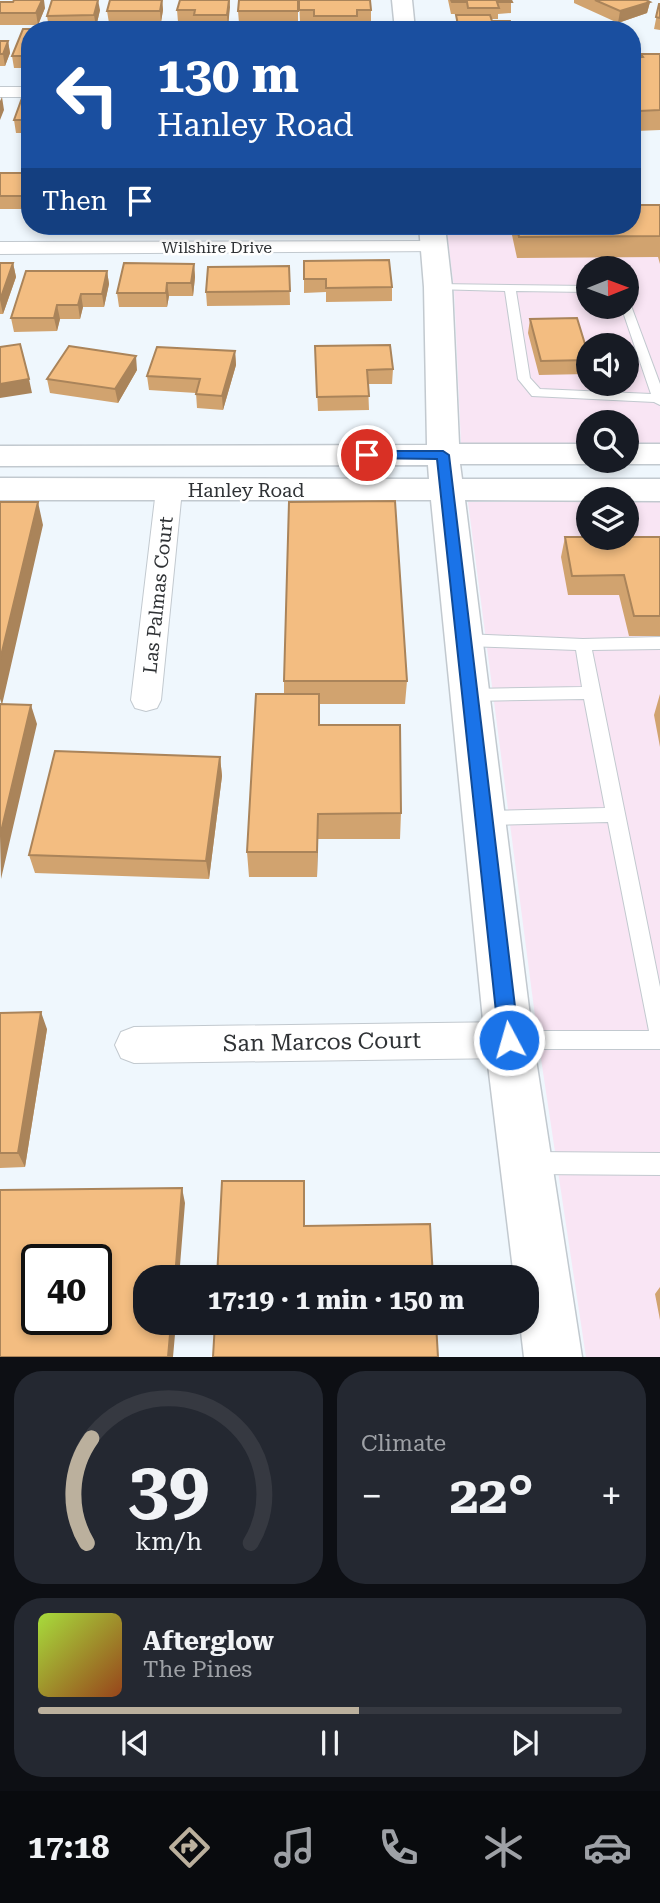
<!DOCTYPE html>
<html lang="en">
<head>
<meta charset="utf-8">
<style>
	body { margin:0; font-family:"Roboto Serif",serif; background:#242831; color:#f1f3f6; height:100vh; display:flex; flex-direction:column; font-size:26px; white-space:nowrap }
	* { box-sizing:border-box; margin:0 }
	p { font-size:23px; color:#9ea1a6 }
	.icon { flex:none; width:38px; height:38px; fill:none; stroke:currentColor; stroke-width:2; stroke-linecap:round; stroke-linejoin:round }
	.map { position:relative; height:1357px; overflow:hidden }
	.sheet { display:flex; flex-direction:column; gap:14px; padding:14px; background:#0d0f14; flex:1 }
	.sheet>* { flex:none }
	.top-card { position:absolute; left:21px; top:21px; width:620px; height:214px; border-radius:28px; box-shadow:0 4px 10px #0003; background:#1a4fa0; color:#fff; overflow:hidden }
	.needle { width:46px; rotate:89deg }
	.tools { position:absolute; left:576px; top:256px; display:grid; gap:14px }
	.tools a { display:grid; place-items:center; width:63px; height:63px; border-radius:50%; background:#171b24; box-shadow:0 4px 10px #0003; font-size:35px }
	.speed { position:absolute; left:21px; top:1244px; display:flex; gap:14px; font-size:35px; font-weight:700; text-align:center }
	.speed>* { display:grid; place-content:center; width:91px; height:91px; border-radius:50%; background:#171b24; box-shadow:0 4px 10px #0003; line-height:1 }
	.speed .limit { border:4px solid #111; border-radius:10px; background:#fff; color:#111 }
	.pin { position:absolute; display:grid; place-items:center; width:60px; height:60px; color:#fff; margin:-30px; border:4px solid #fff; border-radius:50%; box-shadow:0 2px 7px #0007 }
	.me { position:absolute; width:77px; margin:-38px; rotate:354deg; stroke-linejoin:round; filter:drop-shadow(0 0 5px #0008) }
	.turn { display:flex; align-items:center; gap:24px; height:147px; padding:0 21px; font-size:32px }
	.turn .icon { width:91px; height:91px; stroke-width:2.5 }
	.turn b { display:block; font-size:49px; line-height:60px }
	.then { display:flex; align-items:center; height:66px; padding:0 21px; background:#0003; gap:14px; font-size:26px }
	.big { font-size:52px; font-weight:700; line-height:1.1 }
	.sheet .card { flex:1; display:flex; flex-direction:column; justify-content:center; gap:10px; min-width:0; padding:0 24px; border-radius:28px; background:#242831 }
	.sheet .dial { align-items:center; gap:0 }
	.dial svg { height:182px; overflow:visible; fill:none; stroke:#363941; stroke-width:7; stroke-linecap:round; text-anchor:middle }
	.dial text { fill:#f1f3f6; stroke:none }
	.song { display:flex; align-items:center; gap:21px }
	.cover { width:84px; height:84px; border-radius:10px; background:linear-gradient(135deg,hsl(80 70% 55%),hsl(20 70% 35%)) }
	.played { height:7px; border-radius:4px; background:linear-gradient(90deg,#bbb09d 55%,#363941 55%) }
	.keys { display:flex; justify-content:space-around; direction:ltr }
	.heat { display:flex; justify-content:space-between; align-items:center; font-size:38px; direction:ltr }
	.sheet .tiles { flex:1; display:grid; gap:14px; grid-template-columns:1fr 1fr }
	.card:last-child { grid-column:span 2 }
	.trip { position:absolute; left:133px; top:1265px; width:406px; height:70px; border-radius:28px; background:#171b24; box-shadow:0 4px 10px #0003; font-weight:700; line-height:70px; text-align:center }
	.menu { display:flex; height:112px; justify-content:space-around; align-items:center; background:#090b0e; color:#9ea1a6 }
	.menu .icon { width:49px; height:49px }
	.menu .selected { color:#bbb09d }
	.menu b { font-size:32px; color:#f1f3f6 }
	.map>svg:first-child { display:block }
</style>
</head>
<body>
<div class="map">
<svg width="660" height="1357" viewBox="0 0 660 1357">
	<rect width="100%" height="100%" fill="#eff7fd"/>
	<!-- commercial -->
	<path fill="#f9e5f4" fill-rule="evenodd" d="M632,205H660V443L627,444L626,422H588V444H461L454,287L446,226H632ZM588,268H626V306H588ZM588,345H626V383H588Z
		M588,501V537H626L627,501H660V1357H586L538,1039L468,502Z"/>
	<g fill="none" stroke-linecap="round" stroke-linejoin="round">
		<defs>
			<path id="lane" d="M438,284L588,286V292L516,291L530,378L540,389L651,394L621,306H626V302L630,303L660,384V405L654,402L532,396L518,379L505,291L434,289L432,287Z
				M465,634L583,639L660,637V649L592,650L660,987V1049H512L505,1047L502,1040L505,1033L512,1031H649L608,822L485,825L479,823L476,818L479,813L485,811L605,808L584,699L471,701L465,699L463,695L465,691L471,689L582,687L576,650L465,646L457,640Z
				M532,1152L660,1153V1175L532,1174L524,1171L521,1163L524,1155Z"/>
			<path id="street" d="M0,87H30V97H0Z
				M434,241L441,243L444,247L441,251L0,254V242Z
				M169,482L178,484L182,490L161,700L157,708L146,711L135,708L131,700L156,490L160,484Z
				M509,1022L522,1028L528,1040L522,1052L509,1058L134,1063L121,1058L115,1045L121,1032L134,1027Z"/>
			<path id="secondary" d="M392,0H412L415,30H395Z
				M419,226H445L452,287L459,444H588V460H600L588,464H460L462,479H660V501L465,500L533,1040L582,1357H524L520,1323H527V1278H514L485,1040L431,500H0V478L429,479L428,465L0,466V446L427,445L424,287Z
				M626,444H660V464H626L615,461L626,460Z"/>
		</defs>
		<!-- lane casing -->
		<use href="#lane" stroke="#c2c9cf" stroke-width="2"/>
		<!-- street casing -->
		<use href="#street" stroke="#c2c9cf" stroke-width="2"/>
		<!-- secondary casing -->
		<use href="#secondary" stroke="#c2c9cf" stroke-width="3"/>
		<!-- lane -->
		<use href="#lane" fill="#fff" fill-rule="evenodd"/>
		<!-- street -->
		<use href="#street" fill="#fff" fill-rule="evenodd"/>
		<!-- secondary -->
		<use href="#secondary" fill="#fff" fill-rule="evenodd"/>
	</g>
	<!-- wall -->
	<path fill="#d1a36f" d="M110,0H162L163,10L161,22L109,23L107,11Z
		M180,0H230L228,27H194V22H178L177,10Z
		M298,0V23H239L238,11L283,1Z
		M299,0L371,10V21H357V27L314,28V22H300Z
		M448,0H511V13L498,14V19H492V21L513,30H456V15H466V14H451Z
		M574,0H646L650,2L647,13L618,23L574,3Z
		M0,2L45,8L38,25H0Z
		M659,4H660V30L654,29Z
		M100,10L96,27L49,28L47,16Z
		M30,30V68H14L12,56Z
		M0,41H8L10,53L5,66H0Z
		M641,54H660V130L636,131L632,124V58L641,57Z
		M30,98V133H16L14,120Z
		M0,173H30V209H0Z
		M660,205V264L658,257L517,258L510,226H632Z
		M304,261L392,287V301L326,302V292L304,293Z
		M0,263H13L16,277L3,314H0Z
		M194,264L195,277L193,296H169L167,307H119L117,293Z
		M289,266L290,305L207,306L206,292Z
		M107,271L109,284L104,307H83L80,319H60L57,331L14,332L11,318Z
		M530,319L588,354L587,374L539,375L528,333Z
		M315,346L393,369L392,384H368L369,410L318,411Z
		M235,351L236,365L223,410L197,408L196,393L149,390L147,376Z
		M137,370L118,403L50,393L47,379Z
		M565,537H660V636H629L619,595H568L561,557Z
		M284,681H407L405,704H320V725L401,813L400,839H318L317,877H249L247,852L284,694Z
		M660,694V747L654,715Z
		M220,757L222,776L209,879L35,873L29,855Z
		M0,1013L47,1029L25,1167L0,1168Z
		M660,1287V1320L655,1294Z"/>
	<!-- shaded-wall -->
	<path fill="#aa845a" d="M42,0H44L45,8L38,25L36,13Z
		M98,0L100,10L96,27L94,15Z
		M162,0L163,10L161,22L160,11Z
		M229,0L230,7L228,27L227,15Z
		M650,2L647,13L618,23L620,11Z
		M8,41L10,53L5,66L3,54Z
		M2,97L4,110L0,120V101Z
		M13,263L16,277L3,314L0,300Z
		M194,264L195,277L193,296L191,283Z
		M107,271L109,284L104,307L102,294Z
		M167,283L169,296L167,307L166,293Z
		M81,294L83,307L80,319L78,305Z
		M57,305L60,319L57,331L54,318Z
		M235,351L236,365L223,410L222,396Z
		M136,356L137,370L118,403L115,389Z
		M29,379L32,393L0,398V384Z
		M38,502L43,525L2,705L0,699V660Z
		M31,705L37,724L1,879L0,836Z
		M220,757L222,776L209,879L206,861Z
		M318,814V839L317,877V852Z
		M41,1012L47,1029L25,1167L18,1153Z
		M182,1188L185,1203L179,1278H175Z
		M171,1323H176L173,1357H168Z"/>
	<!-- building -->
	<path fill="#f3bd81" stroke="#aa845a" stroke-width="2" fill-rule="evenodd" d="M14,0H42L36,13H0V2H13Z
		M52,0H98L94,15L47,16Z
		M110,0H162L160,11H107Z
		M180,0H229L227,15H194L195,10H177Z
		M239,0H298V11H238Z
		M299,0H370L371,10H357V16H314V10H299Z
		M451,0H511L512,2H497L499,8H468L467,2H452Z
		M595,0H646L650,2L620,11Z
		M659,4H660V18L656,17Z
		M456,15H490L492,21H510L513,30H459Z
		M23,29H58L30,30V56H12Z
		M0,41H8L3,54H0Z
		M641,54H660V110L639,111L635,104H632V58L643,57Z
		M22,98H30V120H14Z
		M0,173H30V196H0Z
		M632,205H660V236L519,237L517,226H632Z
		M389,260L392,287L326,288V279H304V261Z
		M0,263H13L0,300Z
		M124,263L194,264L191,283H167L166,293H117Z
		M289,266L290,291L206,292L208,267Z
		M26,271H107L102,294H81L78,305H57L54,318H11Z
		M577,318L588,354V360L541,361L530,319Z
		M20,344L29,379L0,384V347Z
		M390,345L393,369L367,370L369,396L317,397L315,346Z
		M69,346L136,356L115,389L47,379Z
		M157,347L235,351L222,396L196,394L200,379L147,376Z
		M395,501L407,681H284L289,502Z
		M0,502H38L0,660Z
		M565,537H660V616H634L624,575L572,576Z
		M256,694H319V725H400L401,813L318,814L317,852H247Z
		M0,704L31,705L0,836Z
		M55,751L220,757L206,861L29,855Z
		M41,1012L18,1153H0V1013Z
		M222,1181H304V1226L430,1224L433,1278H217Z
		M182,1188L175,1278H145V1323H171L168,1357H0V1190ZM37,1260H96V1320H37Z
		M215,1323H436L438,1357H213Z"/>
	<!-- route -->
	<path fill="#1a73e8" stroke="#114b97" stroke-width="2" d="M367,451H443L449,455L519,1040L517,1046L509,1049L502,1046L499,1040L437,459L362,458V452Z"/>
	<g text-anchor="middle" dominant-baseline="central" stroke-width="5" stroke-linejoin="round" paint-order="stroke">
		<!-- far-street labels -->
		<g font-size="16" fill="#2f3235" stroke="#fff">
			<text x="217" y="247">Wilshire Drive</text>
		</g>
		<!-- street labels -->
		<g font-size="19" fill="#2f3235" stroke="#fff">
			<text x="246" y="490">Hanley Road</text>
			<text transform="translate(158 595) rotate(-84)">Las Palmas Court</text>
		</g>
		<!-- near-street labels -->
		<g font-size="23" fill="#2f3235" stroke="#fff">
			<text transform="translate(322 1042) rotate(-1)">San Marcos Court</text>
		</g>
	</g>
</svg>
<div class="tools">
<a><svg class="needle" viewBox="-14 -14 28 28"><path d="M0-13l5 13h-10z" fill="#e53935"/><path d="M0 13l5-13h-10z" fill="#9ea1a6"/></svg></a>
<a><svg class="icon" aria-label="sound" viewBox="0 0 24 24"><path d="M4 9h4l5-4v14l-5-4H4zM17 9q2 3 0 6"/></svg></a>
<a><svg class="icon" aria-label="search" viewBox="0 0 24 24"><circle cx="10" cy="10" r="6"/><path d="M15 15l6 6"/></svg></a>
<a><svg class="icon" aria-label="layers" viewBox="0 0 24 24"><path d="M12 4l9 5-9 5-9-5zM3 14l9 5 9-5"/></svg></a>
</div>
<div class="speed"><div class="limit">40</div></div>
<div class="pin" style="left:367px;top:455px;background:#d93025"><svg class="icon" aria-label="arrive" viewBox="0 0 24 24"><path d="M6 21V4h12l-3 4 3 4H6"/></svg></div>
<svg class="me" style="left:509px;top:1040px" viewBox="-20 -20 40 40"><circle r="17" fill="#1a73e8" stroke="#fff" stroke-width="3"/><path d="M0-11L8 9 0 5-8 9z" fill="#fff"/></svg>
<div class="trip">17:19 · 1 min · 150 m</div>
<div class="top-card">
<div class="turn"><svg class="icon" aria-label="left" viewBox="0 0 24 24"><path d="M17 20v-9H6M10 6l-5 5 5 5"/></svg><div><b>130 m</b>Hanley Road</div></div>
<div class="then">Then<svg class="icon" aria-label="arrive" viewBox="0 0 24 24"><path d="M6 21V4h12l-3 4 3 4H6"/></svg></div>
</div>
</div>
<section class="sheet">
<div class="tiles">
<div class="card dial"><svg viewBox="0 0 100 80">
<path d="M14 69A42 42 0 1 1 86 69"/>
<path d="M14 69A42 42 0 0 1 16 23" stroke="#bbb09d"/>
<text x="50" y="56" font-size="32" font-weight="700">39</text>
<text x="50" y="72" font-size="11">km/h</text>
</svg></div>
<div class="card"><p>Climate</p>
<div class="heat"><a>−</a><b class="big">22°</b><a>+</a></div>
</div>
<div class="card">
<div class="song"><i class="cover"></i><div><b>Afterglow</b><p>The Pines</p></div></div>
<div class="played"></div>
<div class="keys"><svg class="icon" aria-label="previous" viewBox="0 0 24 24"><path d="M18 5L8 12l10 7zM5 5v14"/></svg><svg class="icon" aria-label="pause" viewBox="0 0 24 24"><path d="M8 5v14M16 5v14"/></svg><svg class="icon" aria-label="next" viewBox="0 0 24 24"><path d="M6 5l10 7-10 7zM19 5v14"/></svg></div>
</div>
</div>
</section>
<nav class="menu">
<b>17:18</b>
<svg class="icon selected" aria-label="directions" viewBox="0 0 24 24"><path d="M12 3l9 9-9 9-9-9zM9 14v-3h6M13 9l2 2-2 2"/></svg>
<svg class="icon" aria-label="music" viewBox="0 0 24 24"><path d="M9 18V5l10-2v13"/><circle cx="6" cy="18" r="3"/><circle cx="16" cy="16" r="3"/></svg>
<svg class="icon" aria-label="phone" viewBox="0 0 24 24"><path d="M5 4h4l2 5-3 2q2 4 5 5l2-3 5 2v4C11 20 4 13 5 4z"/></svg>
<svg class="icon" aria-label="climate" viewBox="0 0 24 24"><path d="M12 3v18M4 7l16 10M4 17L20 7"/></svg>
<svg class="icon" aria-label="car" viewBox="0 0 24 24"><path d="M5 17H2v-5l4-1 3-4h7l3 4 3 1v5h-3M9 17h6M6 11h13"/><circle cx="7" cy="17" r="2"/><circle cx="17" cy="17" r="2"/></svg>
</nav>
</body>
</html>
